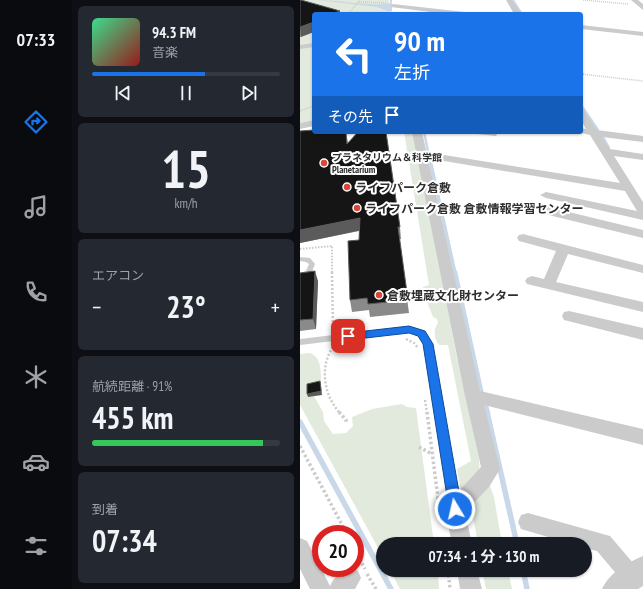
<!DOCTYPE html>
<html lang="ja">
<head>
<meta charset="utf-8">
<style>
	body { margin:0; font-family:"PT Sans Narrow","Noto Sans JP",sans-serif; background:#242831; color:#f1f3f6; height:100vh; display:flex; flex-direction:column; font-size:15px; white-space:nowrap }
	* { box-sizing:border-box; margin:0 }
	p { font-size:13px; color:#9ea1a6 }
	.icon { flex:none; width:22px; height:22px; fill:none; stroke:currentColor; stroke-width:2; stroke-linecap:round; stroke-linejoin:round }
	.map { position:relative; flex:1; overflow:hidden }
	.details { display:flex; flex-direction:column; gap:6px; padding:6px; background:#0d0f14; width:228px }
	.details>* { flex:none }
	.guide { position:absolute; left:12px; top:12px; width:271px; height:122px; border-radius:4px; box-shadow:0 1px 3px #0004; background:#1a73e8; color:#fff; overflow:hidden }
	.speed { position:absolute; left:12px; top:525px; display:flex; gap:8px; font-size:20px; font-weight:700; text-align:center }
	.speed>* { display:grid; place-content:center; width:52px; height:52px; border-radius:50%; background:#171b24; box-shadow:0 1px 3px #0004; line-height:1 }
	.speed .limit { border:6px solid #d22; background:#fff; color:#111 }
	.pin { position:absolute; display:grid; place-items:center; width:34px; height:34px; color:#fff; margin:-17px; border-radius:8px; box-shadow:0 2px 6px #0006 }
	.me { position:absolute; width:44px; margin:-22px; rotate:351deg; stroke-linejoin:round; filter:drop-shadow(0 0 3px #0008) }
	.turn { display:flex; align-items:center; gap:14px; height:84px; padding:0 16px; font-size:18px }
	.turn .icon { width:52px; height:52px; stroke-width:2.5 }
	.turn b { display:block; font-size:28px; line-height:34px }
	.then { display:flex; align-items:center; height:38px; padding:0 16px; background:#0003; gap:8px; font-size:15px }
	.big { font-size:30px; font-weight:700; line-height:1.1 }
	.details .card { flex:1; display:flex; flex-direction:column; justify-content:center; gap:6px; min-width:0; padding:0 14px; border-radius:6px; background:#242831 }
	.details .dial { align-items:center; gap:0 }
	.dial b { font-size:52px; line-height:1 }
	.song { display:flex; align-items:center; gap:12px }
	.cover { width:48px; height:48px; border-radius:6px; background:linear-gradient(135deg,hsl(150 70% 55%),hsl(0 70% 35%)) }
	.played { height:4px; border-radius:2px; background:linear-gradient(90deg,#1a73e8 60%,#363941 60%) }
	.keys { display:flex; justify-content:space-around; direction:ltr }
	.heat { display:flex; justify-content:space-between; align-items:center; font-size:22px; direction:ltr }
	.charge { height:6px; border-radius:3px; background:linear-gradient(90deg,#34c759 91%,#363941 0) }
	.trip { position:absolute; left:76px; top:537px; width:216px; height:40px; border-radius:20px; background:#171b24; box-shadow:0 1px 3px #0004; font-weight:700; line-height:40px; text-align:center }
	main { display:flex; flex:1; min-height:0 }
	.tab-bar { display:flex; flex-direction:column; width:72px; justify-content:space-around; align-items:center; background:#090b0e; color:#9ea1a6 }
	.tab-bar .icon { width:28px; height:28px }
	.tab-bar .on { color:#1a73e8 }
	.tab-bar b { font-size:18px; color:#f1f3f6 }
	.map>svg:first-child { display:block }
</style>
</head>
<body>
<main>
<nav class="tab-bar">
<b>07:33</b>
<svg class="icon on" aria-label="directions" viewBox="0 0 24 24"><path d="M12 3l9 9-9 9-9-9zM9 14v-3h6M13 9l2 2-2 2"/></svg>
<svg class="icon" aria-label="music" viewBox="0 0 24 24"><path d="M9 18V5l10-2v13"/><circle cx="6" cy="18" r="3"/><circle cx="16" cy="16" r="3"/></svg>
<svg class="icon" aria-label="phone" viewBox="0 0 24 24"><path d="M5 4h4l2 5-3 2q2 4 5 5l2-3 5 2v4C11 20 4 13 5 4z"/></svg>
<svg class="icon" aria-label="climate" viewBox="0 0 24 24"><path d="M12 3v18M4 7l16 10M4 17L20 7"/></svg>
<svg class="icon" aria-label="car" viewBox="0 0 24 24"><path d="M5 17H2v-5l4-1 3-4h7l3 4 3 1v5h-3M9 17h6M6 11h13"/><circle cx="7" cy="17" r="2"/><circle cx="17" cy="17" r="2"/></svg>
<svg class="icon" aria-label="filters" viewBox="0 0 24 24"><path d="M4 7h16M4 17h16"/><circle cx="9" cy="7" r="2"/><circle cx="15" cy="17" r="2"/></svg>
</nav>
<section class="details">
<div class="card">
<div class="song"><i class="cover"></i><div><b>94.3 FM</b><p>音楽</p></div></div>
<div class="played"></div>
<div class="keys"><svg class="icon" aria-label="previous" viewBox="0 0 24 24"><path d="M18 5L8 12l10 7zM5 5v14"/></svg><svg class="icon" aria-label="pause" viewBox="0 0 24 24"><path d="M8 5v14M16 5v14"/></svg><svg class="icon" aria-label="next" viewBox="0 0 24 24"><path d="M6 5l10 7-10 7zM19 5v14"/></svg></div>
</div>
<div class="card dial"><b>15</b><p>km/h</p></div>
<div class="card"><p>エアコン</p>
<div class="heat"><a>−</a><b class="big">23°</b><a>+</a></div>
</div>
<div class="card"><p>航続距離 · 91%</p><b class="big">455 km</b><div class="charge"></div></div>
<div class="card"><p>到着</p><b class="big">07:34</b></div>
</section>
<div class="map">
<svg width="343" height="589" viewBox="0 0 343 589">
	<rect width="100%" height="100%" fill="#fff"/>
	<!-- green -->
	<path fill="#e1eadc" d="M0,0H89L92,14H14V120L0,123Z
		M104,132H114L155,348L179,459L180,478L164,494L160,486L157,469L171,461L148,345H139C134,338 133,330 138,323L137,319L133,317L122,289L123,287L129,285Z
		M10,353C21,357 21,370 21,381L17,385L14,396L23,412L24,421L33,434L46,433L53,426L52,417L72,409L102,404L107,407L116,408L134,544H83V557L0,405V354Z
		M189,483L194,497L202,544H178L170,500Z
		M90,570H138L139,589H100Z
		M182,570H208L212,589H186Z"/>
	<!-- water -->
	<path fill="#c9d8e9" d="M17,0C42,0 68,7 92,3V11H88L77,7Z"/>
	<g fill="none" stroke-linecap="round" stroke-linejoin="round">
		<!-- stream-far4 -->
		<path stroke="#c9d8e9" stroke-width="2" d="M91,0V2
			M213,0L222,14"/>
		<!-- stream-far3 -->
		<path stroke="#c9d8e9" stroke-width="2.5" d="M281,105L298,130
			M124,132L130,161
			M303,137L309,148"/>
		<!-- stream-far2 -->
		<path stroke="#c9d8e9" stroke-width="3.5" d="M130,160L155,273"/>
		<!-- stream-far1 -->
		<path stroke="#c9d8e9" stroke-width="4.5" d="M155,272L182,395
			M186,406L188,413"/>
		<!-- stream -->
		<path stroke="#c9d8e9" stroke-width="5.5" d="M187,412L217,544
			M0,422L91,589
			M223,570L227,589"/>
		<!-- path-far3 -->
		<path stroke="#cbcbcb" stroke-width="1.5" stroke-dasharray="1 1" stroke-linecap="butt" d="M283,0L328,4
			M59,2L86,3
			M48,14L60,0
			M281,74L343,81
			M0,111L14,106"/>
		<!-- path-far2 -->
		<path stroke="#cbcbcb" stroke-width="2" stroke-dasharray="1.5 1.5" stroke-linecap="butt" d="M0,249L32,246V273"/>
		<!-- path-far1 -->
		<path stroke="#cbcbcb" stroke-width="2.5" stroke-dasharray="2 2" stroke-linecap="butt" d="M32,272L33,330
			M106,339L114,343L118,348
			M33,347C19,367 24,396 40,413
			M125,400L127,413"/>
		<!-- path -->
		<path stroke="#cbcbcb" stroke-width="3.5" stroke-dasharray="2.5 2.5" stroke-linecap="butt" d="M39,412L46,420V424
			M127,412L139,506
			M0,446L47,534
			M119,447L132,454
			M55,550L65,569
			M148,570L150,589
			M67,574L76,589"/>
		<!-- service -->
		<path fill="#cbcbcb" fill-rule="evenodd" d="M0,257L10,258L15,264L11,274L0,278V273L6,271L9,264L6,262L0,261Z
			M109,326L125,331L132,344L160,505L158,508L155,510L152,508L150,505L124,344L119,335L109,332L0,345V339Z"/>
		<!-- pedestrian -->
		<path fill="#cbcbcb" fill-rule="evenodd" d="M14,43V47L0,49V45Z"/>
		<!-- minor -->
		<path fill="#cbcbcb" fill-rule="evenodd" d="M206,0H212L222,14H214Z
			M331,0H338L343,4V10Z
			M93,4L165,12L169,14H146L91,7V5Z
			M281,25L343,32V36L281,29Z
			M281,109L284,110L297,130L343,136V142L302,137L310,149L343,154V160L314,156L343,202V220L246,198L240,195L246,192L337,211L325,191L144,161L139,158L144,155L320,183L290,135L277,132H281V128L286,129L281,120Z
			M14,120V126L0,129V123Z
			M112,132H122L180,391L343,429V445L184,405L200,469L189,487L165,512L172,544H152L145,509L148,503L181,467L165,396Z
			M176,132H198L196,136L177,134Z
			M244,206L343,230V238L240,213L238,210L240,207Z
			M223,234L343,265V273L268,254L256,282L343,302V312L227,284L225,281L227,278L232,276L244,279L256,251L219,241L217,238L219,235Z
			M269,311L343,328V340L264,320L262,316L264,312Z
			M228,513L310,536L339,570L342,577L339,584L332,587L325,584L297,551L285,548V544H272L221,529L218,522L221,515Z
			M0,538L7,541L30,586C35,575 46,566 58,571L61,578L55,589H10L0,569Z
			M157,570H177L182,589H160Z"/>
		<!-- tertiary -->
		<path fill="#cbcbcb" fill-rule="evenodd" d="M343,556V586L338,589H302C309,573 328,562 343,556Z"/>
	</g>
	<!-- wall -->
	<path fill="#8a8a8a" d="M0,0L1,37H0Z
		M47,138L48,143L100,227L101,239H99L109,313L70,317L69,310L52,312L50,300L59,240V231L0,243Z
		M0,273L18,281L16,329L0,331Z"/>
	<!-- shaded-wall -->
	<path fill="#5b5b5b" d="M40,11V14H32Z
		M14,22V32L1,37L0,27Z
		M60,218L62,230L0,243V230Z
		M15,271L18,281L16,329L13,319Z
		M20,381L21,385L22,395L8,397L7,394Z"/>
	<!-- building -->
	<path fill="#151515" stroke="#5b5b5b" d="M0,0H1L40,11L32,14H14V22L0,27Z
		M14,130V132H46L47,144L58,132H86L100,227H98L108,300L68,304L67,298L50,300L48,241L59,240L60,218L0,230V131Z
		M15,271L13,319L0,320V273Z
		M20,381L21,391L7,394V384Z"/>
	<!-- route -->
	<path fill="#1a73e8" stroke="#114b97" d="M109,326L125,331L133,344L162,509L160,514L155,515L151,514L149,509L123,344L118,336L109,333L48,340L43,336L48,333Z"/>
	<!-- markers -->
	<g fill="#dc4638" stroke="#fff" stroke-width="1.5">
		<circle cx="24" cy="163" r="4"/>
		<circle cx="47" cy="187" r="4"/>
		<circle cx="57" cy="208" r="4"/>
		<circle cx="79" cy="295" r="4"/>
	</g>
	<g text-anchor="middle" dominant-baseline="central" stroke-width="4" stroke-linejoin="round" paint-order="stroke">
		<!-- far-poi labels -->
		<g font-size="10" font-weight="bold" fill="#2e2e2e" stroke="#fff" text-anchor="start">
			<text x="32" y="157">プラネタリウム＆科学館<tspan x="32" dy="12">Planetarium</tspan></text>
		</g>
		<!-- poi labels -->
		<g font-size="12" font-weight="bold" fill="#2e2e2e" stroke="#fff" text-anchor="start">
			<text x="55" y="187">ライフパーク倉敷</text>
			<text x="65" y="208">ライフパーク倉敷 倉敷情報学習センター</text>
			<text x="87" y="295">倉敷埋蔵文化財センター</text>
		</g>
	</g>
</svg>
<div class="speed"><div class="limit">20</div></div>
<div class="pin" style="left:48px;top:336px;background:#d93025"><svg class="icon" aria-label="arrive" viewBox="0 0 24 24"><path d="M6 21V4h12l-3 4 3 4H6"/></svg></div>
<svg class="me" style="left:155px;top:509px" viewBox="-20 -20 40 40"><circle r="17" fill="#1a73e8" stroke="#fff" stroke-width="3"/><path d="M0-11L8 9 0 5-8 9z" fill="#fff"/></svg>
<div class="trip">07:34 · 1 分 · 130 m</div>
<div class="guide">
<div class="turn"><svg class="icon" aria-label="left" viewBox="0 0 24 24"><path d="M17 20v-9H6M10 6l-5 5 5 5"/></svg><div><b>90 m</b>左折</div></div>
<div class="then">その先<svg class="icon" aria-label="arrive" viewBox="0 0 24 24"><path d="M6 21V4h12l-3 4 3 4H6"/></svg></div>
</div>
</div>
</main>
</body>
</html>
